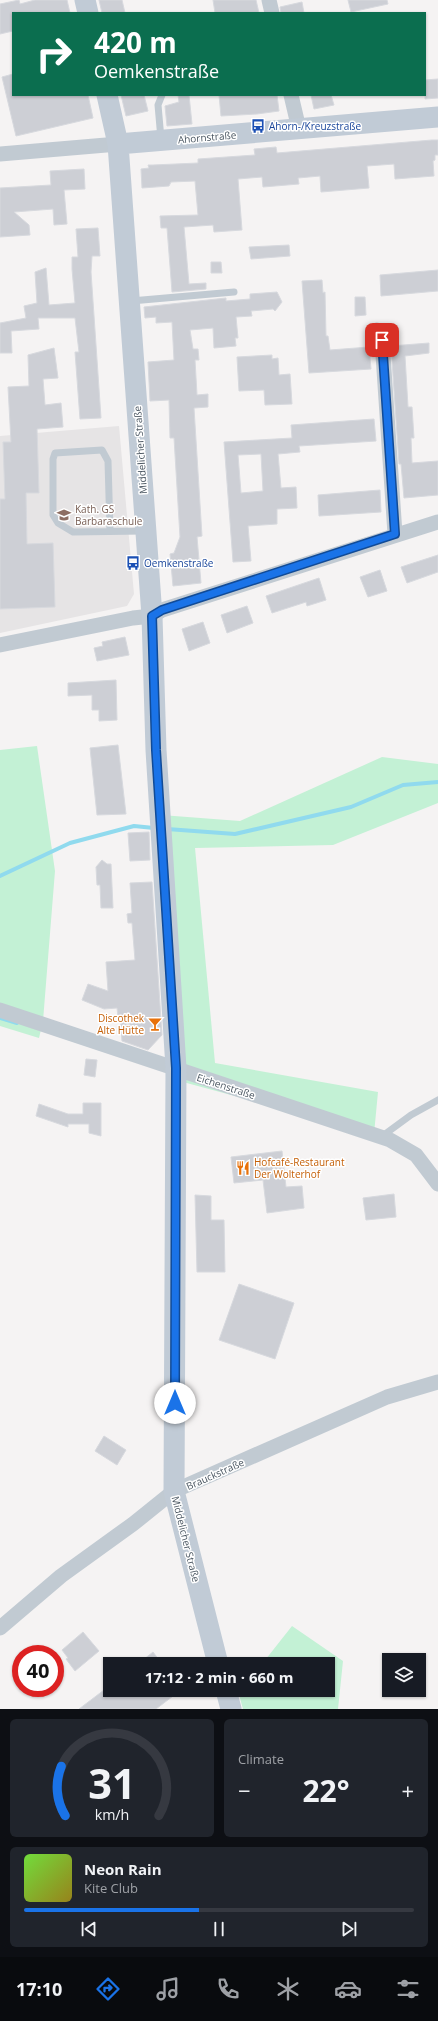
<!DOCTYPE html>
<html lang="en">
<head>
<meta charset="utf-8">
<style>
	body { margin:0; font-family:"Open Sans",sans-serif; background:#20242c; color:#f1f3f6; height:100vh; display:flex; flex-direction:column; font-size:15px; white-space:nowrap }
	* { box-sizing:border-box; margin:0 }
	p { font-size:13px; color:#9ea1a6 }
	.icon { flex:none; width:22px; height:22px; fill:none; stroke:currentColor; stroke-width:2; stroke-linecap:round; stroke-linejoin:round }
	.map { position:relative; height:1709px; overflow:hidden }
	.details { display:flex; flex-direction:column; gap:10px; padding:10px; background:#0d0f14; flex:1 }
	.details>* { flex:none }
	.guide { position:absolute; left:12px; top:12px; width:414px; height:84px; border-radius:0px; box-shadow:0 1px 3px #0004; background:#0b6e4f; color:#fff; overflow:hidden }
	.controls { position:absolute; left:382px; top:1653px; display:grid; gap:8px }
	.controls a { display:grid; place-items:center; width:44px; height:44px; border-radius:0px; background:#171b24; box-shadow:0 1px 3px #0004; font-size:20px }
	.speed { position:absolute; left:12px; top:1645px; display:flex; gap:8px; font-size:20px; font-weight:700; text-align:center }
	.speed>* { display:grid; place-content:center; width:52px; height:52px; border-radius:50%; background:#171b24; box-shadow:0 1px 3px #0004; line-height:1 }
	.speed .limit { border:6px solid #d22; background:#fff; color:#111 }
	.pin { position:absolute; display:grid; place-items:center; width:34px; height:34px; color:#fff; margin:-17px; border-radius:8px; box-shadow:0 2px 6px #0006 }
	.me { position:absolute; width:44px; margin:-22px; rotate:0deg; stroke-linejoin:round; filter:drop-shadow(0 0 3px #0008) }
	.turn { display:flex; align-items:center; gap:14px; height:84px; padding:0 16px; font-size:18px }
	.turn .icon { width:52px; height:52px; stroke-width:2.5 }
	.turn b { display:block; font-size:28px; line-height:34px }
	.big { font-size:30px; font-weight:700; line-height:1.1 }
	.details .tile { flex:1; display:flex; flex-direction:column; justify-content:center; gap:6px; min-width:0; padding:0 14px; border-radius:6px; background:#20242c }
	.details .dial { align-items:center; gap:0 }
	.dial svg { height:104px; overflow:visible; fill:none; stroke:#363941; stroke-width:7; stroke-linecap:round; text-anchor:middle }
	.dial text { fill:#f1f3f6; stroke:none }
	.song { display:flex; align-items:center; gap:12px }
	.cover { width:48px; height:48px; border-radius:6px; background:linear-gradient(135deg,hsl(100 70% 55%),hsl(50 70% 35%)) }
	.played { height:4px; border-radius:2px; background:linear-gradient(90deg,#1a73e8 45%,#363941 45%) }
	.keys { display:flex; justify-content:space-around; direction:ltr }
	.heat { display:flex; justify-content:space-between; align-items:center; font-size:22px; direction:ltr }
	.details .tiles { flex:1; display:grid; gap:10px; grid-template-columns:1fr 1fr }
	.tile:last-child { grid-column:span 2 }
	.trip { position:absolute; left:103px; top:1657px; width:232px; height:40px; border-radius:0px; background:#171b24; box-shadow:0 1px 3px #0004; font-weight:700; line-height:40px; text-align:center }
	.tabs { display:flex; height:64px; justify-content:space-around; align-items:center; background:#090b0e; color:#9ea1a6 }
	.tabs .icon { width:28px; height:28px }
	.tabs .active { color:#1a73e8 }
	.tabs b { font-size:18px; color:#f1f3f6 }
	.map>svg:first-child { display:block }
</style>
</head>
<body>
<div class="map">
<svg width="438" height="1709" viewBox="0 0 438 1709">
	<rect width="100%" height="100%" fill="#f5f3f3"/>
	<!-- education -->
	<path fill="#e6e4e5" d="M119,426L134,594L127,606L0,633V436Z"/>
	<!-- green -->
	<path fill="#c3f1d5" d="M37,746L55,871L43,1021L39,1038L0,1026V750Z
		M382,757L438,764V803L333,845L195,848L215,1063L378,1092L374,1134L183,1082L161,815L240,821Z
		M292,1626L343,1661L338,1709H243L238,1691L239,1690H328V1664H262Z"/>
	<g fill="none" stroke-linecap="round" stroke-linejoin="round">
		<!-- stream -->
		<path stroke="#90daee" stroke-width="4" d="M167,829L235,834L351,807L403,785L438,782
			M0,876L70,843L134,826L154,828
			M0,1018L17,1023"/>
	</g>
	<!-- building -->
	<path fill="#cdcfd5" stroke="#d7d9de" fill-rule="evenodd" d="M19,0L20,4L35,0H67L70,13H13V31L0,34V4Z
		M99,0H122L125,13H102Z
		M213,0H256L259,13H215Z
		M348,0H387L388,4L351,12Z
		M302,2L304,13H281L280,7Z
		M13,74V95H88L93,118L16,136L2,77Z
		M438,79V98L425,99V80Z
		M121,95H144L148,111L126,116Z
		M178,95H189L192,124L167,126L165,106L179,102Z
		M219,95H277L279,111L257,114L221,116Z
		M311,95H331L334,105L314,109Z
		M432,140H438V155H435V160L433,161L434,176L395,179L394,164L367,166L369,188L321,192L320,176L298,178L299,184L263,187L262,177L238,179L242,230L214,232L213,225L184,227L189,284L206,283V289L172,292L167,228H161L160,216L198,215L195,181L171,182L169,186L142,188L141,169L149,168L148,165H153L198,163V159L255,155L254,149L276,147L277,153Z
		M84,169L85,189L64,190L67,224L54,225L53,209L14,212L29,225L30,235L0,237V188L51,185L50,171Z
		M98,228L100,256H92L91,272L101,418L80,419L75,352H79L75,318H38L39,329L11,331L12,353H0V323L26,318L24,306L37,303L35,272L46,268L49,305L75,303L72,269V257H78L76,229Z
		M289,245L290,256L251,259L249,247Z
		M211,262H221L222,273H211Z
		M438,270V291L381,296L380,275Z
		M322,280L323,293L325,292L326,336H328L330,350L369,347L371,369L309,373L302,281Z
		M277,292L282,302L275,311L273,309L251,311L252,316L236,317L238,338H235L236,346L214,348L213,328L190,330L193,349H198L199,360H195L197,395L208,394V407L194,408L202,536L197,537L201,583L173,586L170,554L174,553L180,537L174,438H170L169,400L150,401L148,362L174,360L172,322L156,323V317L145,318L144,307L226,298V301L250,299V294Z
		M355,297H365L366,315L355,316Z
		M429,343V353L405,356L408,407H412L414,438H411L412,463L438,461V495L404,498L401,464H399L391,346Z
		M54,348L58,378L43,379L45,405L61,403L63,427L37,429L39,493H26L27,544L53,543L55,607L0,609V499H5L3,442H11L8,387L29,386L28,355Z
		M272,355V359L278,358L279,375L290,374L292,404L265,405L264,390L239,391L237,357Z
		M374,419L376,441L299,446L300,452L278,454L281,488L296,487L297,508L277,509V524L248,526L251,561L233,562L224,442L292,438L291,425ZM261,454L263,491L241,493L238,455Z
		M380,490L381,512L319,516L318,495Z
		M438,555V572L407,583L401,567Z
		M380,570L387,591L368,597L360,577Z
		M319,578L326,600L307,606L306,602L272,613L266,596Z
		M247,606L253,623L227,633L221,615Z
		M203,622L210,643L189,651L182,629Z
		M125,637L129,655L97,661L94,648L103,646L102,642Z
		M116,680L117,720L99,721V710H92V695L68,696V683Z
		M118,745L126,814L97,815L90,748Z
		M149,832L150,860L130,861L128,833Z
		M102,860L107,864H111L113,908H101L100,885H97L96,867Z
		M152,882L162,1035L148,1050L122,1041L120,1017H118L117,1008L104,1009L82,1000L88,984L108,991L106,962L135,960L132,923H128L127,914L132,913L130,883Z
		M86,1059L97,1060L95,1077L84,1075Z
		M83,1103H101V1136L89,1133V1124H68V1127L36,1116L39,1104L68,1114H83Z
		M282,1151L286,1187L302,1186L304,1208L267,1213L263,1180L234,1183L231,1157Z
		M394,1194L396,1217L366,1220L363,1198Z
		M195,1195L211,1196V1220H224L225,1272H197Z
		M239,1284L294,1303L275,1359L219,1340Z
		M104,1436L126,1450L117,1465L95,1451Z
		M83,1632L99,1651L75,1671L66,1659L68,1658L62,1650Z
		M153,1652L162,1664H138Z
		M104,1690H181L156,1709H79Z"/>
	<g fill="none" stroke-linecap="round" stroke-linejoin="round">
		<!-- lane -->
		<path stroke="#c1cad2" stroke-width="7" d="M161,139L158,105L162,95
			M131,301L234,292
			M110,531L108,461L102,450L55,453L53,459V515L58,523L73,532L144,531
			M381,1137L411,1115L438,1100"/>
		<!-- street -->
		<path stroke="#c1cad2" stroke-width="15" d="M269,0L272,13
			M291,95L299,129
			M0,154L118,144
			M377,330L382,340L395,534
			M0,645L133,618L152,616L162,610L438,522
			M0,1010L390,1140L416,1155L438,1184
			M0,1628L61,1576L133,1524L174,1491L387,1397L438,1382"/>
		<!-- secondary -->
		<path stroke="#c1cbd6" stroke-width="21" d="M85,0L88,13
			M107,95L118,144L152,616L156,750L176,1068L174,1491L218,1664
			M118,144L438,117
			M226,1690L231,1709"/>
	</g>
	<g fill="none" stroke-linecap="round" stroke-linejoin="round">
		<defs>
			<path id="route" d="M175,1403L176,1068L156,750L152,616L162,610L395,534L382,340"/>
		</defs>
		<!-- route casing -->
		<use href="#route" stroke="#114b97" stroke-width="10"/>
		<!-- route -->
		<use href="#route" stroke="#1a73e8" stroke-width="7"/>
	</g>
	<!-- icons -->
	<defs>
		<symbol id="bus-bare" viewBox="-9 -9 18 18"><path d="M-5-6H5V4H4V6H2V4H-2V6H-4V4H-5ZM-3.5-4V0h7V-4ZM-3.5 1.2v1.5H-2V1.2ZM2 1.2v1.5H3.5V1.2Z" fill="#1a4fb4" stroke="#fff" stroke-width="2.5" paint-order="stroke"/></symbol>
		<symbol id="school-bare" viewBox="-9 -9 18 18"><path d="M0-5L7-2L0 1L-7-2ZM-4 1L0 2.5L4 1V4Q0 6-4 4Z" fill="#8d6e63" stroke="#fff" stroke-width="2.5" paint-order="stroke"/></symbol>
		<symbol id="bar-bare" viewBox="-9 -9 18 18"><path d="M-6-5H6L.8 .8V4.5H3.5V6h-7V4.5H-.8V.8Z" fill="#e8710a" stroke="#fff" stroke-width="2.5" paint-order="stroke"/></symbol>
		<symbol id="restaurant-bare" viewBox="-9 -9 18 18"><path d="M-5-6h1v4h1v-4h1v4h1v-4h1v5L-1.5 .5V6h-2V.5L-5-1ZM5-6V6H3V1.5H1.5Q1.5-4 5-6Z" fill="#e8710a" stroke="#fff" stroke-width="2.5" paint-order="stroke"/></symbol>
	</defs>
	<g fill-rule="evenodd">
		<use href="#bus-bare" x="248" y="116" width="20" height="20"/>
		<use href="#school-bare" x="54" y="505" width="20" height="20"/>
		<use href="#bus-bare" x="123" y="553" width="20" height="20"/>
		<use href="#bar-bare" x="145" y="1014" width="20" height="20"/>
		<use href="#restaurant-bare" x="233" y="1158" width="20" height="20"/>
	</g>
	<g text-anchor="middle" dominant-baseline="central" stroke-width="3" stroke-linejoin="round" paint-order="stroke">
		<!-- transit labels -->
		<g font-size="10" fill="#164399" stroke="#fff" text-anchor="start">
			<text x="269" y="126">Ahorn-/Kreuzstraße</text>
			<text x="144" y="563">Oemkenstraße</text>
		</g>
		<!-- street labels -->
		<g font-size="10" fill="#4a5661" stroke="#fff">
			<text transform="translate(207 137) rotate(-5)">Ahornstraße</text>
			<text transform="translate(140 450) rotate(-94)">Middelicher Straße</text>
			<text transform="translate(226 1086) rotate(18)">Eichenstraße</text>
			<text transform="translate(215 1474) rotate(-24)">Brauckstraße</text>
			<text transform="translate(186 1539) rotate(76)">Middelicher Straße</text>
		</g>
		<!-- education labels -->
		<g font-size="10" fill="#785e54" stroke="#fff" text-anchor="start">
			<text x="75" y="509">Kath. GS<tspan x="75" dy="12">Barbaraschule</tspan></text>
		</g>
		<!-- food labels -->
		<g font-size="10" fill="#c56008" stroke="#fff" text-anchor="end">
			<text x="144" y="1018">Discothek<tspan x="144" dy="12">Alte Hütte</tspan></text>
			<text x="254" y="1162" text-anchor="start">Hofcafé-Restaurant<tspan x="254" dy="12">Der Wolterhof</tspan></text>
		</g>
	</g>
</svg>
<div class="controls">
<a><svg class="icon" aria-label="layers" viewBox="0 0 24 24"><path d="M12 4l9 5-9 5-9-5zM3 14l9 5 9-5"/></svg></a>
</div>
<div class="speed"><div class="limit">40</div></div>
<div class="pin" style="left:382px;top:340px;background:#d93025"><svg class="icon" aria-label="arrive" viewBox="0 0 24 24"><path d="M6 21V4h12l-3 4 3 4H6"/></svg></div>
<svg class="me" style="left:175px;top:1403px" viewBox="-20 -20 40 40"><circle r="19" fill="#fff"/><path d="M0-13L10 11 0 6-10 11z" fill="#1a73e8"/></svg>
<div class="trip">17:12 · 2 min · 660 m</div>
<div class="guide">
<div class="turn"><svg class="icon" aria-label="right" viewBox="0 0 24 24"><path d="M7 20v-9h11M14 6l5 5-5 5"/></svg><div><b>420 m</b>Oemkenstraße</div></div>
</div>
</div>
<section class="details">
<div class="tiles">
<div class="tile dial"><svg viewBox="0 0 100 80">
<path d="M14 69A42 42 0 1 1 86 69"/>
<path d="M14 69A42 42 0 0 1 11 31" stroke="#1a73e8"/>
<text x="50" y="56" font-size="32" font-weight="700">31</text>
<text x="50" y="72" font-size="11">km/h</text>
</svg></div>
<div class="tile"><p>Climate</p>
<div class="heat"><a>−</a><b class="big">22°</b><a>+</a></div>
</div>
<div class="tile">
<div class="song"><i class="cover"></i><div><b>Neon Rain</b><p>Kite Club</p></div></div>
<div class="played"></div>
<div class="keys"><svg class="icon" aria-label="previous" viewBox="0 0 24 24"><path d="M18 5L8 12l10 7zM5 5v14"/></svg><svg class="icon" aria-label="pause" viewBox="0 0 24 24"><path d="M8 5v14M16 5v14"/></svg><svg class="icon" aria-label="next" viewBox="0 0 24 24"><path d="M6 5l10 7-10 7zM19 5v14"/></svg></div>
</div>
</div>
</section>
<nav class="tabs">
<b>17:10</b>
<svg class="icon active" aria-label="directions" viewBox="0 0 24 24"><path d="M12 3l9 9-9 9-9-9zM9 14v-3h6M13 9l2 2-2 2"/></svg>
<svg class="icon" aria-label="music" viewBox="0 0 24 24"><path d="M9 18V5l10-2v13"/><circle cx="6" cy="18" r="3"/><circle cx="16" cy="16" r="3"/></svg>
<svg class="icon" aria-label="phone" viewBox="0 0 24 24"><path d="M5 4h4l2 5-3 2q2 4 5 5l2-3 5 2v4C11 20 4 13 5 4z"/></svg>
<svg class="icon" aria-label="climate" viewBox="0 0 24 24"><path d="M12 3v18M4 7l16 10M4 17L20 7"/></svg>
<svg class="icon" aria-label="car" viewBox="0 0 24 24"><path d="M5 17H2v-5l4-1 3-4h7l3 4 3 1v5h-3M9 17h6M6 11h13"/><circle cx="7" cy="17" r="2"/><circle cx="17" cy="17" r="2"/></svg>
<svg class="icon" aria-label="filters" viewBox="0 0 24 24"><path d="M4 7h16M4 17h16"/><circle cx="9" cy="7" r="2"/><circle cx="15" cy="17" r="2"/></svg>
</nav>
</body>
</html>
